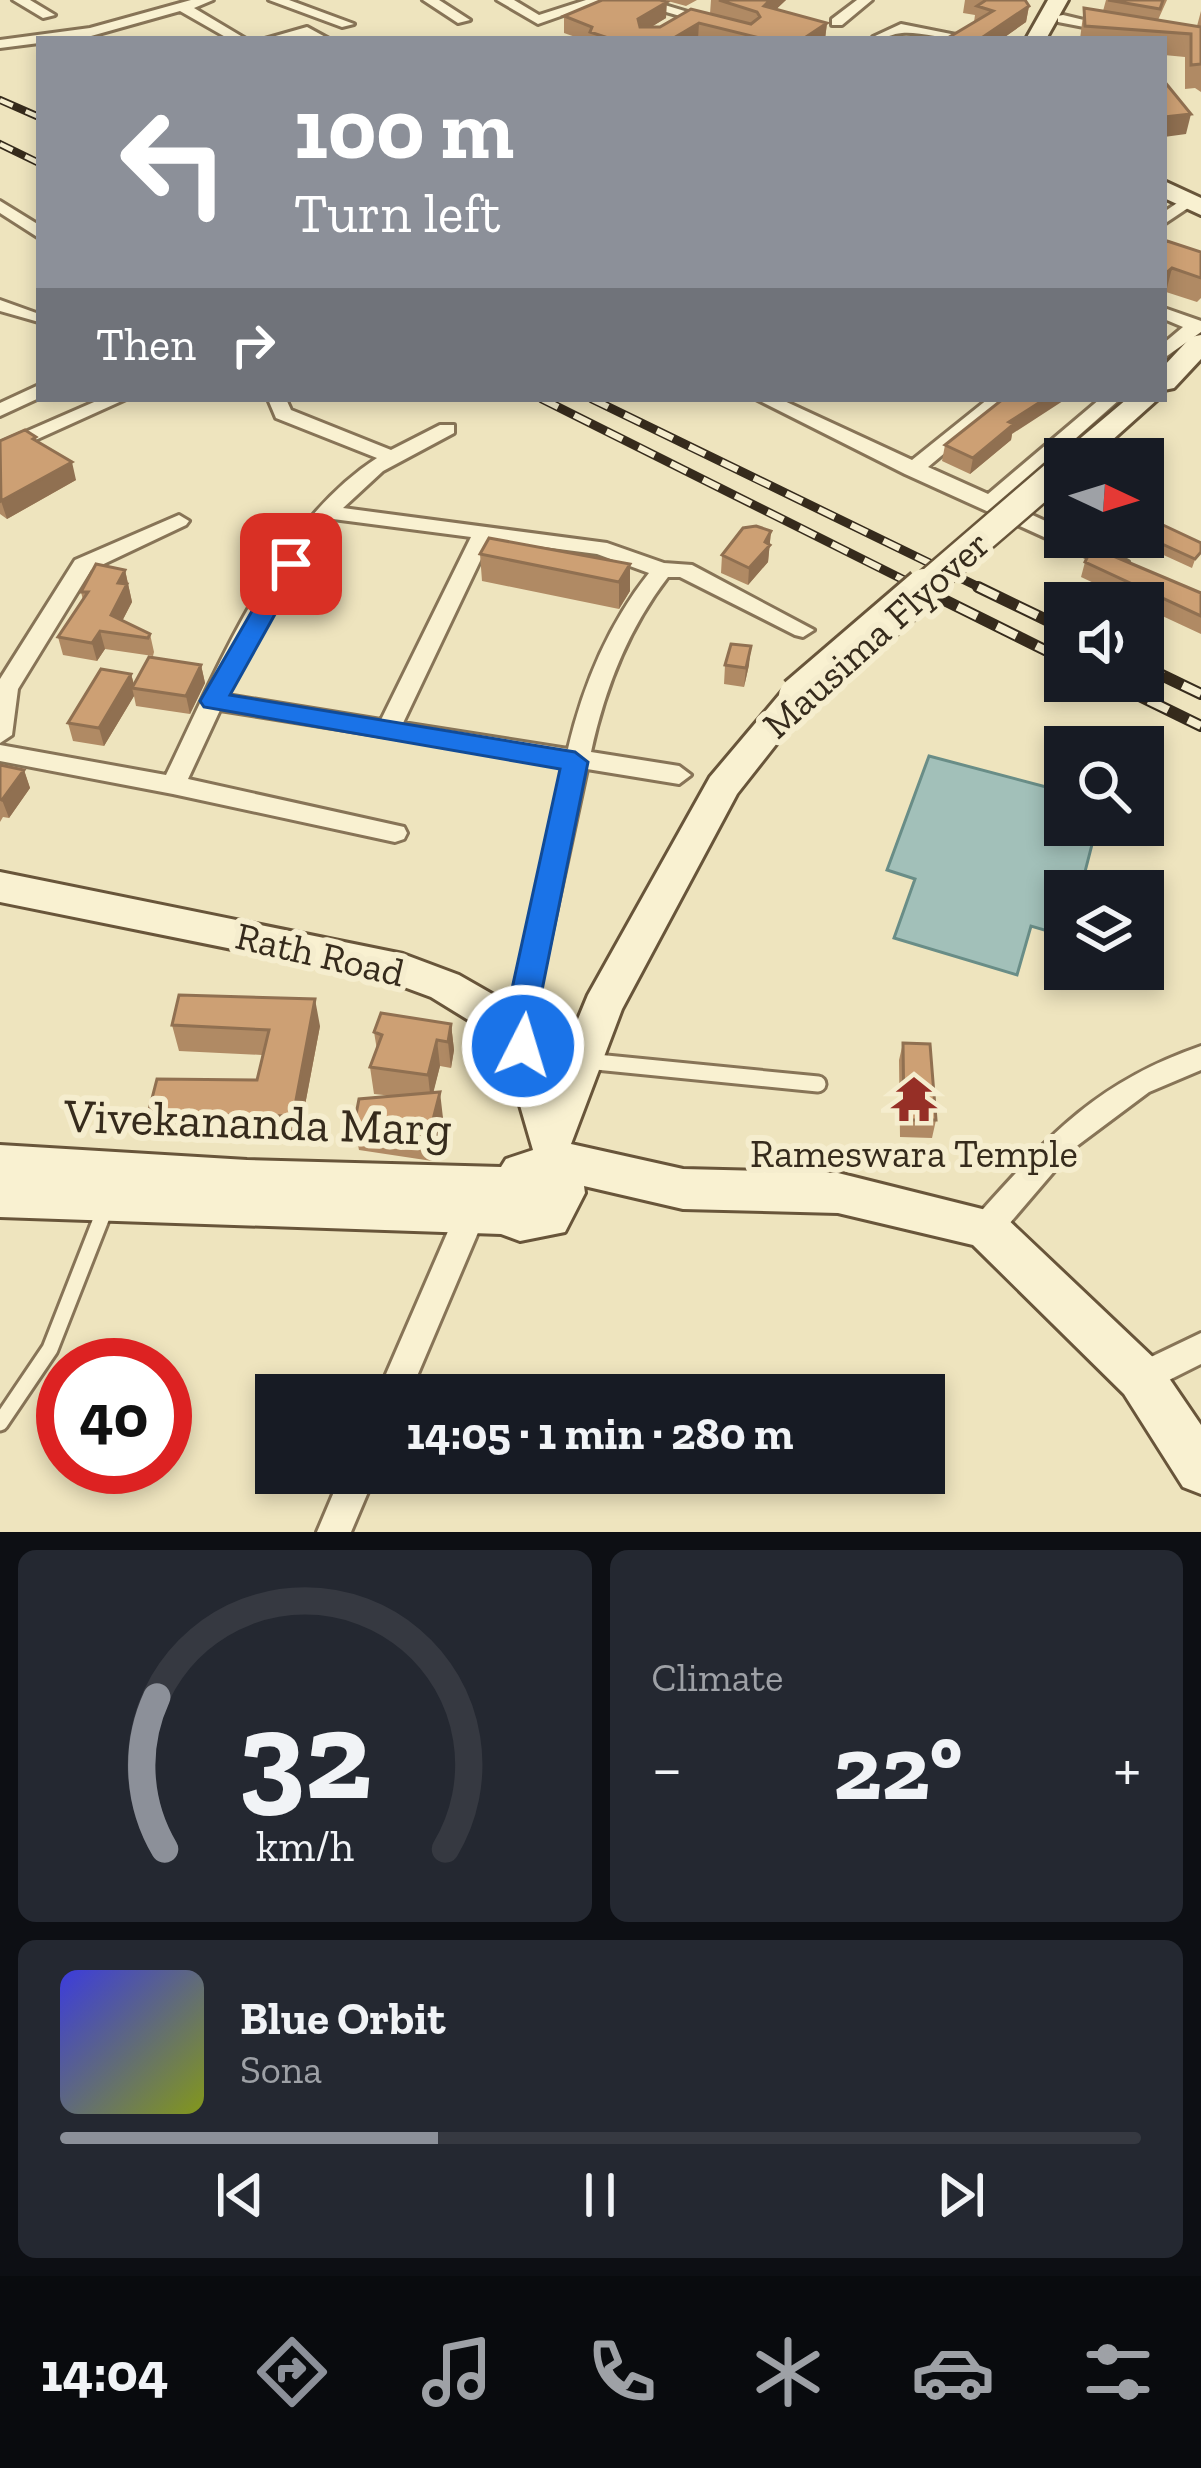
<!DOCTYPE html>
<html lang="en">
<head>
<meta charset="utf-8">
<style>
	body { margin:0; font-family:"Zilla Slab",serif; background:#242831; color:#f1f3f6; height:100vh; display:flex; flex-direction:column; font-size:45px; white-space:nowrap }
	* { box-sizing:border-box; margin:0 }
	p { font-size:39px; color:#9ea1a6 }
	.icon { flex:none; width:66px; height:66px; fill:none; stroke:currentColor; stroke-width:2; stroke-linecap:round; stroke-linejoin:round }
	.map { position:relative; height:1532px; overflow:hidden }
	.sheet { display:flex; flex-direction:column; gap:18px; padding:18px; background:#0d0f14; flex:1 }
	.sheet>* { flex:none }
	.guide { position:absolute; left:36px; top:36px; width:1131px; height:366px; border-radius:0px; box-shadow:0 6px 18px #0003; background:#8c9099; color:#fff; overflow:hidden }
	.needle { width:78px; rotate:94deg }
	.controls { position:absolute; left:1044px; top:438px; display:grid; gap:24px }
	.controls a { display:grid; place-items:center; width:120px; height:120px; border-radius:0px; background:#171b24; box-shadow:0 6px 18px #0003; font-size:60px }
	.speed { position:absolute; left:36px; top:1338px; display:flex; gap:24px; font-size:60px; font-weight:700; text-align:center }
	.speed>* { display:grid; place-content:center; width:156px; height:156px; border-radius:50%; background:#171b24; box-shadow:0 6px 18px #0003; line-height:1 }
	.speed .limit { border:18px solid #d22; background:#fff; color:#111 }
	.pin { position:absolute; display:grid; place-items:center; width:102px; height:102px; color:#fff; margin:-51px; border-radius:24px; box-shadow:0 6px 18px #0006 }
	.me { position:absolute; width:132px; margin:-66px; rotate:5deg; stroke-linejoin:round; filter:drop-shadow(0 0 9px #0008) }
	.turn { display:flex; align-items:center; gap:42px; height:252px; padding:0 60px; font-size:54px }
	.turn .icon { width:156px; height:156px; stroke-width:2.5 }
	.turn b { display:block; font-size:84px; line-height:102px }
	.then { display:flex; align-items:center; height:114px; padding:0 60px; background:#0003; gap:24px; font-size:45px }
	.big { font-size:90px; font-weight:700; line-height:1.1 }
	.sheet .widget { flex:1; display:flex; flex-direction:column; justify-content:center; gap:18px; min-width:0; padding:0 42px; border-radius:18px; background:#242831 }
	.sheet .dial { align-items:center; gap:0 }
	.dial svg { height:312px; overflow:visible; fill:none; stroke:#363941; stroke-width:7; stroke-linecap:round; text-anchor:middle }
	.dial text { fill:#f1f3f6; stroke:none }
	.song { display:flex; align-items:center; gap:36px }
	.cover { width:144px; height:144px; border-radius:18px; background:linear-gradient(135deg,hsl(240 70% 55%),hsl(70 70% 35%)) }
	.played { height:12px; border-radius:6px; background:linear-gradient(90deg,#8c9099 35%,#363941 35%) }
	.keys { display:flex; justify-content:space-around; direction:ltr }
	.heat { display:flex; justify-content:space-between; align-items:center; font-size:66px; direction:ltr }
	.sheet .tiles { flex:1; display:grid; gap:18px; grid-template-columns:1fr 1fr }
	.widget:last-child { grid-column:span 2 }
	.trip { position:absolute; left:255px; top:1374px; width:690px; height:120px; border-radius:0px; background:#171b24; box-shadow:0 6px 18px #0003; font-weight:700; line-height:120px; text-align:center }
	.menu { display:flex; height:192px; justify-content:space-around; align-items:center; background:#090b0e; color:#9ea1a6 }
	.menu .icon { width:84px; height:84px }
	.menu .active { color:#8c9099 }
	.menu b { font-size:54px; color:#f1f3f6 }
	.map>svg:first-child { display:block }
</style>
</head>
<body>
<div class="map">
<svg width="1201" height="1532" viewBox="0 0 1201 1532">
	<rect width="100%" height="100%" fill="#eee4be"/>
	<!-- water -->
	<path fill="#a2c0b9" stroke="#698d87" stroke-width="3" d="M929,756L1065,792V825H1097L1080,891H1065V936L1031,926L1017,975L894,938L915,879L887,870Z"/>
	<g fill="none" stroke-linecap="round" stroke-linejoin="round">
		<defs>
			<path id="lane" d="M586,1061L818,1084
				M0,1423L50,1349L105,1209"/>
			<path id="street" d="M13,0H30L55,15L43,18Z
				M191,0H213L194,8L246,39H229L180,11L91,36L39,39V43L0,48V40L90,28Z
				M269,0H289L354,24L342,27Z
				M423,0H439L470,20L458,23Z
				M497,0H514L539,15L586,0H606L538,24Z
				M625,0H648L718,21L711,25Z
				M857,0H872L842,25H832V19Z
				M1063,15L1117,28L1110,32L1058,22V16Z
				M901,24L956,35L963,39C946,39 915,31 902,33C889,34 886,40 873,37Z
				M307,27L329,39L305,36L265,39Z
				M1183,199L1197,202L1164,224V212Z
				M0,201L39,225V238L0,213Z
				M0,300L39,314V322L0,311Z
				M1164,308L1201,321V332L1164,358V343L1183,327L1164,319Z
				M39,385V398L0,416V403Z
				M101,399H126L0,456V443Z
				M268,399H286L291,410L391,450L440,425H454V433L383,471L343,508L607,543L664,563L692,565L814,630L803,637L795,635L680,577H668C628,629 605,688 591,752L679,766L691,775L679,784L587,769L529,1038L519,1041L509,1038L505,1030L564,765L220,710L188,779L404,827L407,833L404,839L395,842L173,794L0,761V745L166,775C218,668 274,525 377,458L276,418ZM333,519L471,537L381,720L227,695L288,579ZM490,540L597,554L649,573C608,625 583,685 568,749L403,723Z
				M756,399H780L912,460L988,399H1009L928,467L988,494L1100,399H1120L1004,502L1065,530V537H1080L1128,562L1124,567H1110L905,474Z
				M179,515L189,521L186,525L91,570L18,689L12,735L0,743V679L75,560Z
				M1201,1046V1070L1149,1092L1074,1148L997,1238L986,1242L975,1238L971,1228L975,1218C1048,1137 1094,1083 1201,1046Z
				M470,1203L481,1206L485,1216L409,1395H377L459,1206Z
				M1201,1333V1364L1141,1394L1130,1389L1125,1378L1130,1367Z
				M342,1473H376L351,1532H317Z"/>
			<path id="secondary" d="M1048,0H1068L1046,39H1026Z
				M1164,181L1201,198V215L1164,198Z
				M1201,335V359L1174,388L1164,390V366L1191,337Z
				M1127,399H1158L1091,459H1065L1063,465L1058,459L1063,453Z
				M797,684L809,688L814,696L737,794L622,1009L571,1144L683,1169L838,1173L1002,1214L1158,1362L1201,1425V1494L1183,1487L1124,1394L973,1245L838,1213L683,1209L584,1186L585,1193L565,1232L520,1241L501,1234L0,1217V1145L247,1160L501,1167L506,1159L533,1150L501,1040L431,997L385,980L0,902V872L403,954L459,975L534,1018L554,1077L588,995L710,777L785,688Z"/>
		</defs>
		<!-- lane casing -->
		<use href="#lane" stroke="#877457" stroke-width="21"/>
		<!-- street casing -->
		<use href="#street" stroke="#877457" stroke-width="6"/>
		<!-- secondary casing -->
		<use href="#secondary" stroke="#68553a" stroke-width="6"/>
		<!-- lane -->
		<use href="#lane" stroke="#f9f1d1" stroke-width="15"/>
		<!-- street -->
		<use href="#street" fill="#f9f1d1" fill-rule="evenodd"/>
		<!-- secondary -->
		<use href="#secondary" fill="#f9f1d1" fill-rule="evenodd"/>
		<defs>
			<path id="rail-far2" d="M0,100L39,117
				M0,144L39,163"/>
			<path id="rail-far1" d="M542,399L924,590
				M592,399L985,590"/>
			<path id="rail" d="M918,587L1065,660
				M978,587L1065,629
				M1143,666L1201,694
				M1109,681L1201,726"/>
		</defs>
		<!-- rail-far2 casing -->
		<use href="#rail-far2" stroke="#362b1c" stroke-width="8"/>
		<!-- rail-far1 casing -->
		<use href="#rail-far1" stroke="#362b1c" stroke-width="9"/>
		<!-- rail casing -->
		<use href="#rail" stroke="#362b1c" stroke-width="12"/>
		<!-- rail-far2 -->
		<use href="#rail-far2" stroke="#f5edce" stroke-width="4.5" stroke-dasharray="14" stroke-linecap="butt"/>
		<!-- rail-far1 -->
		<use href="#rail-far1" stroke="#f5edce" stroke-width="6" stroke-dasharray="18" stroke-linecap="butt"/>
		<!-- rail -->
		<use href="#rail" stroke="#f5edce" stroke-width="8" stroke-dasharray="22" stroke-linecap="butt"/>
		<defs>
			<path id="secondary-bridge-far1" d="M921,590L1065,466"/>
			<path id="secondary-bridge" d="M797,696L924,587"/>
		</defs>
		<!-- secondary-bridge-far1 casing -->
		<use href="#secondary-bridge-far1" stroke="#68553a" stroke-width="33" stroke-linecap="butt"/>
		<!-- secondary-bridge casing -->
		<use href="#secondary-bridge" stroke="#68553a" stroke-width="42" stroke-linecap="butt"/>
		<!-- secondary-bridge-far1 -->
		<use href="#secondary-bridge-far1" stroke="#f9f1d1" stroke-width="28"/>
		<!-- secondary-bridge -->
		<use href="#secondary-bridge" stroke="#f9f1d1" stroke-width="36"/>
	</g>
	<!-- wall -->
	<path fill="#b08a64" d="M664,0H697L686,6Z
		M711,0H786L776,9L827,23L825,39H581L564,33V16L666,18L651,27H660L710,14Z
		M965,0H1025L1029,6L1026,22L1002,39H946L974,22L975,15L963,13Z
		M1106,0H1167L1158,20L1197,26L1201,11V92L1195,88L1185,89V57L1164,55V39H1080L1084,8L1103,11Z
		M1164,240L1201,252V298L1197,302L1166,292Z
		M1012,434L1011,440L970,474L942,461L945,445Z
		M0,441H38L76,480L7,519L0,514Z
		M771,531L768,562L748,585L721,573L722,555Z
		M1149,538L1201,543L1192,568L1146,547Z
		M480,554L630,564V591L619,609L482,581Z
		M1085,562L1201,593V634L1143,607V603H1136L1081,577Z
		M125,570L132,602L122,621L150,634L154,652L153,656L105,649L97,661L63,655L58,637L83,600L81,592Z
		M201,665L205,683L190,714L136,706L134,696L104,746L73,741L68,723L131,674L134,684Z
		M725,665H749L744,687L724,684Z
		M0,765L24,770L30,788L9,818L3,817L0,822Z
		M451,1024L454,1050L451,1068L440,1066L433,1092L443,1118L432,1161L359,1150L354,1125L393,1096L374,1094L370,1067L377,1050L374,1032Z
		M172,1025L320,1026L298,1142L156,1140L148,1114L257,1080L262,1055L179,1051Z
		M903,1043L936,1120L932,1138L900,1137L899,1060Z"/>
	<!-- shaded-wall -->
	<path fill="#907051" d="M770,0H786L763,22L764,6Z
		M667,2L666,18L638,35V19Z
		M1029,6L1026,22L1002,39H980Z
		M699,23L698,39H672Z
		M827,23L825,39H803Z
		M1191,114L1186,134L1164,137V117Z
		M1172,268L1166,292L1164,293V275Z
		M1045,399H1066L1012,434L1011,440L970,474L973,458L1009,422Z
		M72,462L76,480L7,519L1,501Z
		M771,531L768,562L748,585L749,568Z
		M630,564V591L619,609V582Z
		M125,570L132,602L116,633L111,615L118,583Z
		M100,631L105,649L97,661L92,643Z
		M751,646L749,665L744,687L746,668Z
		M201,665L205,683L190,714L186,696Z
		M131,674L135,689L132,688L134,696L104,746L99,728Z
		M24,770L30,788L9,818L2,800Z
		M315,999L320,1026L298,1142L293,1116Z
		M451,1024L454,1050L451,1068L448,1042Z
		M437,1040L440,1066L431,1102L428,1075Z
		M440,1092L443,1118L432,1161L429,1135Z"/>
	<!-- building -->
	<path fill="#cda074" stroke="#907051" stroke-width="3" d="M602,0H660L667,2L638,19L640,27H660L691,9L751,24L760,17L757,12L719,0H770L764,6L827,23L803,39H764L699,23L672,39H611L590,32L592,27L564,16Z
		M986,0H1025L1029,6L980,39H946L993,11L977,6Z
		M1108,0H1163L1160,9Z
		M1084,8L1201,27V64L1191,65V34L1085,26Z
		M1164,81L1191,114L1164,117Z
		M1164,240L1201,252V278L1172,268L1164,275Z
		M1003,399H1045L1009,422L1014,424L973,458L945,445Z
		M25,430L36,437L33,439L72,462L1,501L0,441Z
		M1163,525L1201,543V552L1195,559L1149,538Z
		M756,526L771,531L765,542L770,545L749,568L722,555L743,528Z
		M489,538L630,564L619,582L480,554Z
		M1092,547L1201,593V616L1085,562Z
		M96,564L125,570L118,583L127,584L111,615L150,634L148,638L100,631L92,643L58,637L88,592H81Z
		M731,644L751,646L746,668L725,665Z
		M149,657L201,665L186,696L132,688Z
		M101,669L131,674L99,728L68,723Z
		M0,765L24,770L2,800L0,799Z
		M179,995L315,999L293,1116L148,1114L157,1079L257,1080L269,1030L172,1025Z
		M381,1013L451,1024L448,1042L437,1040L428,1075L370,1067L382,1035L374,1032Z
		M903,1043L930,1044L936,1120H904Z
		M440,1092L429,1135L354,1125L359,1099Z"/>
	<!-- route -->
	<path fill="#1a73e8" stroke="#114b97" stroke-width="3" d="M291,556L303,564L230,695L575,752L588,762L534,1030L539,1046L534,1055L523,1059L512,1055L503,1030L560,769L204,707L200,701L279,564Z"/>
	<!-- icons -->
	<defs>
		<symbol id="temple-bare" viewBox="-9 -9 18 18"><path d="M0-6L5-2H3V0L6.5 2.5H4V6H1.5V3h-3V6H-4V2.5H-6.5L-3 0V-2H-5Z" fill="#962f26" stroke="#f5edce" stroke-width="2.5" paint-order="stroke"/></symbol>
	</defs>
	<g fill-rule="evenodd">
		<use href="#temple-bare" x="881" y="1066" width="66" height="66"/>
	</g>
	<g text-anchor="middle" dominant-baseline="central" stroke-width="12" stroke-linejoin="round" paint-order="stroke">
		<!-- street labels -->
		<g font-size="39" fill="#362b1c" stroke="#f5edce">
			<text transform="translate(876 634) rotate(-42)">Mausima Flyover</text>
			<text transform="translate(320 954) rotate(13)">Rath Road</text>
		</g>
		<!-- poi labels -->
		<g font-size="39" fill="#362b1c" stroke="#f5edce">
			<text x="914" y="1153">Rameswara Temple</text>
		</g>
		<!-- near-street labels -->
		<g font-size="48" fill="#362b1c" stroke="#f5edce">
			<text transform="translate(258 1122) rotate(2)">Vivekananda Marg</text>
		</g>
	</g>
</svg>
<div class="controls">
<a><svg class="needle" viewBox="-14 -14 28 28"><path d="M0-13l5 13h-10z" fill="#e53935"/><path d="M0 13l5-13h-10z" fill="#9ea1a6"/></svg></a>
<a><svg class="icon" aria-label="sound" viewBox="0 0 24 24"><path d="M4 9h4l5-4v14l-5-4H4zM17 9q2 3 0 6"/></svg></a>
<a><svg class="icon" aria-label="search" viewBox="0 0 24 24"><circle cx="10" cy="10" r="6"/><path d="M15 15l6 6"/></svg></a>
<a><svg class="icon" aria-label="layers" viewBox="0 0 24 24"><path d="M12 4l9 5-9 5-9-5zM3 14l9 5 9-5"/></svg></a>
</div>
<div class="speed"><div class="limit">40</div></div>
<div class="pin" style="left:291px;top:564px;background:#d93025"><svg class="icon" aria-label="arrive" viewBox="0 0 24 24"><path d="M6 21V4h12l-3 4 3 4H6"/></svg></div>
<svg class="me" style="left:523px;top:1046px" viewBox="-20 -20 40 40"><circle r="17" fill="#1a73e8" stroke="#fff" stroke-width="3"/><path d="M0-11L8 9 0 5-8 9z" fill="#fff"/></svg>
<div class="trip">14:05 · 1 min · 280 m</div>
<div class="guide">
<div class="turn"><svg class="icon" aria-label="left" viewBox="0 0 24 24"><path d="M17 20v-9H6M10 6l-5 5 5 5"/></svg><div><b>100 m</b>Turn left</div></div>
<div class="then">Then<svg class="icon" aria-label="right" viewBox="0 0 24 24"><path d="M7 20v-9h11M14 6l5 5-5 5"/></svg></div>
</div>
</div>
<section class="sheet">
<div class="tiles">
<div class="widget dial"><svg viewBox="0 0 100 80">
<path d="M14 69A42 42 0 1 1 86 69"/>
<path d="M14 69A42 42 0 0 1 12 30" stroke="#8c9099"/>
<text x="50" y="56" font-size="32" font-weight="700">32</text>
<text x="50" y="72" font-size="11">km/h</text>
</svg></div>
<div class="widget"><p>Climate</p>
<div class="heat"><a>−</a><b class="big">22°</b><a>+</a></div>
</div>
<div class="widget">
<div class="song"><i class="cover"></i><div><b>Blue Orbit</b><p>Sona</p></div></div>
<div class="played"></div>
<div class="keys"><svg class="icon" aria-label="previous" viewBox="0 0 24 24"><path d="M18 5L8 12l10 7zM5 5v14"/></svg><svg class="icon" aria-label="pause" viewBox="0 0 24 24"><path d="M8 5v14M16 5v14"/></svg><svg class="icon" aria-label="next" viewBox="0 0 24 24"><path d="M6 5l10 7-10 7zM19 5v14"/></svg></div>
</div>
</div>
</section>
<nav class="menu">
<b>14:04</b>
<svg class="icon active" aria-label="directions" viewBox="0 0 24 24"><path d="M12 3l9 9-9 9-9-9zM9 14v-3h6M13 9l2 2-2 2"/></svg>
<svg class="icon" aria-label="music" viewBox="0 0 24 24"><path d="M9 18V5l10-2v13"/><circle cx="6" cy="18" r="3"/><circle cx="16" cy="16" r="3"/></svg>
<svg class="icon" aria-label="phone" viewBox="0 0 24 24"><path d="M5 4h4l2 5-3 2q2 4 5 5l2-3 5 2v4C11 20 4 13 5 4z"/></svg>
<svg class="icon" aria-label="climate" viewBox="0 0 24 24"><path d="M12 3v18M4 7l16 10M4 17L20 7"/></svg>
<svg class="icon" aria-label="car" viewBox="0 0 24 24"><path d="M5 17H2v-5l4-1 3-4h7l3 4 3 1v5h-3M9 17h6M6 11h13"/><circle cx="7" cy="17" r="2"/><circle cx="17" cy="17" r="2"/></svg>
<svg class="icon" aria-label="filters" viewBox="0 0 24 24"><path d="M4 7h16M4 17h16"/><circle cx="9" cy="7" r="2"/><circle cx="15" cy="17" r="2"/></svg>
</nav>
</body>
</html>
